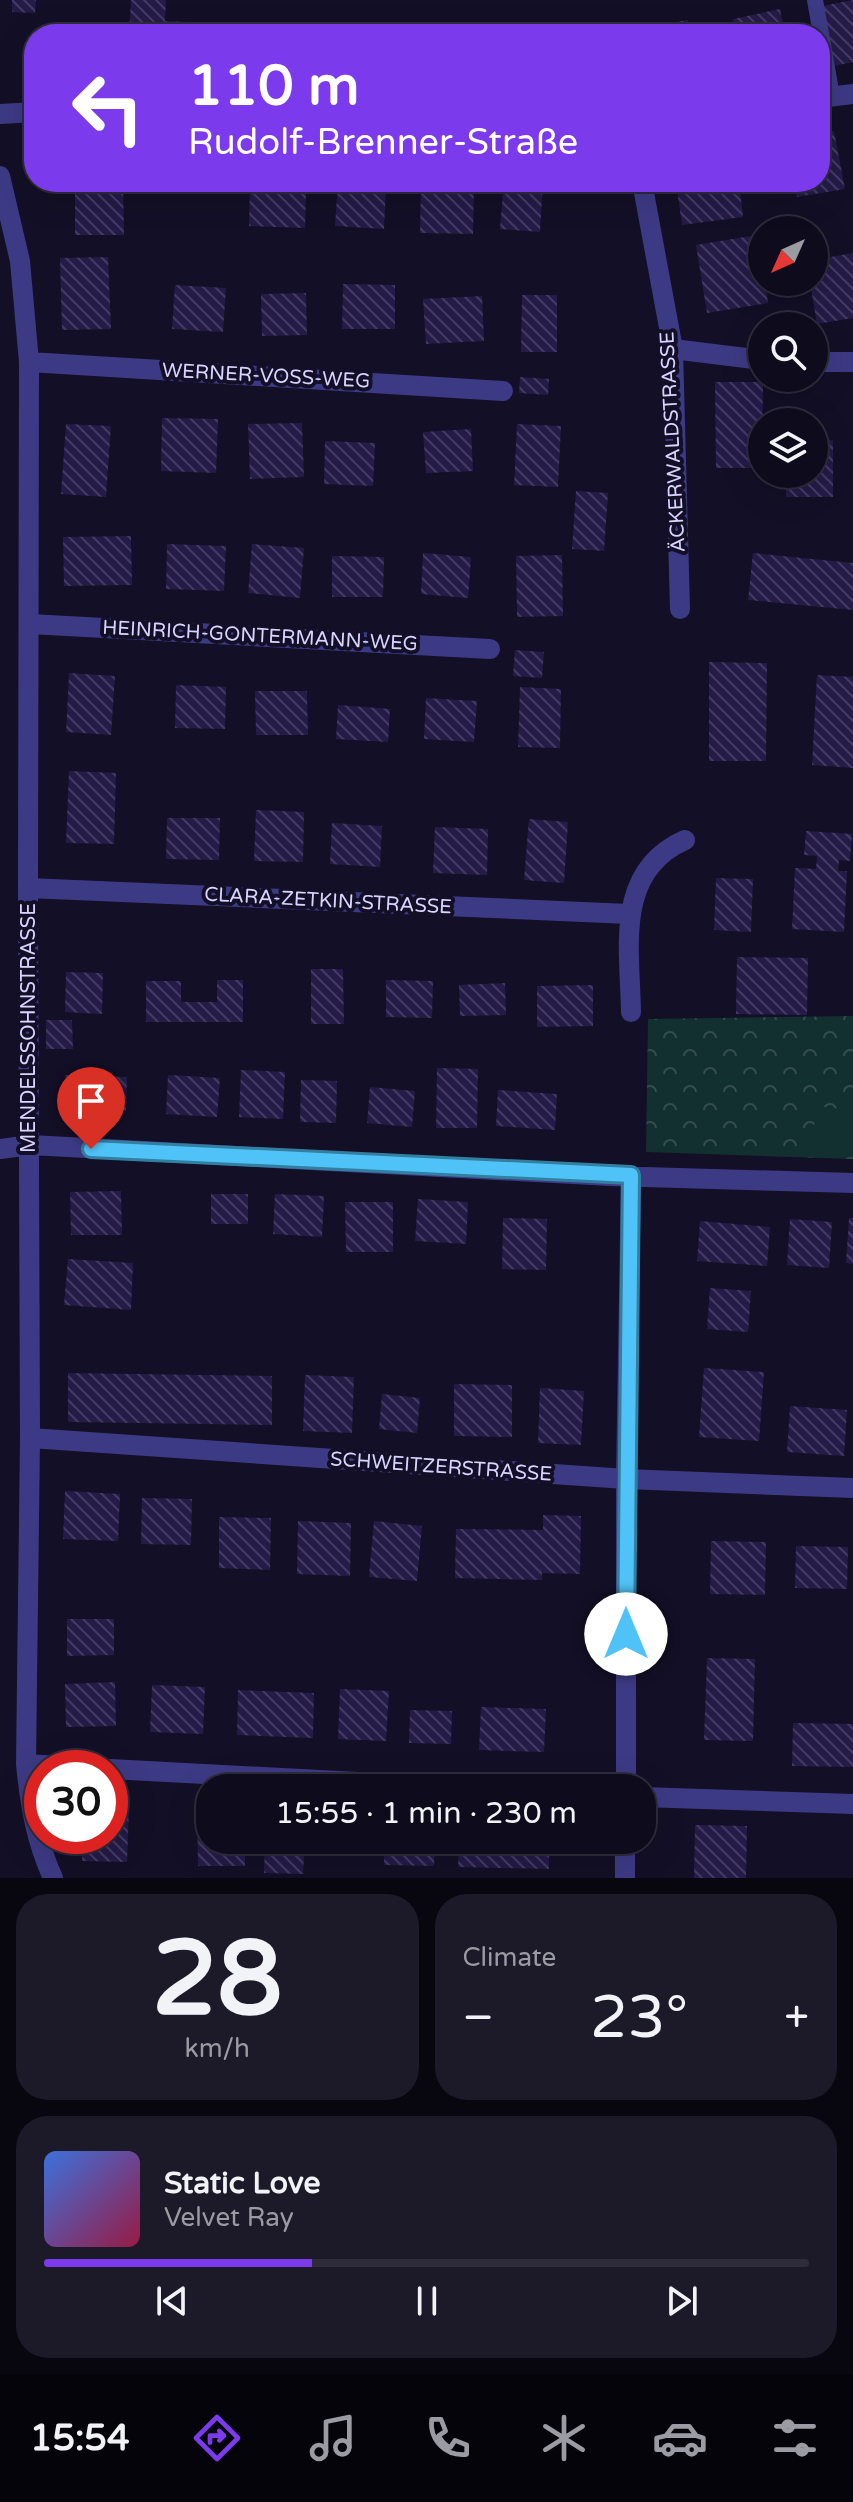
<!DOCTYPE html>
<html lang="en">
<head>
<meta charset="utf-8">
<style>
	body { margin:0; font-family:"Varela Round",sans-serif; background:#1c1929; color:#f1f3f6; height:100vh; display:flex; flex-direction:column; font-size:30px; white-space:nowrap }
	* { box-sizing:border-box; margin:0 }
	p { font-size:26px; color:#9b9ba3 }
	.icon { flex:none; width:44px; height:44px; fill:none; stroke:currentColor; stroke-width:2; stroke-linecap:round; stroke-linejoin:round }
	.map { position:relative; height:1878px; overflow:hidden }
	.side { display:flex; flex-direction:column; gap:16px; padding:16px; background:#08060f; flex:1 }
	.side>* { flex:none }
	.hud { position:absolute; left:24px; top:24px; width:806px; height:168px; border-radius:32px; box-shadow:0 8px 32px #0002,0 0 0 2px #2e2b3b; background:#7c3aed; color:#fff; overflow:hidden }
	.needle { width:52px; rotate:225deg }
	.buttons { position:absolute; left:748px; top:216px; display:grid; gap:16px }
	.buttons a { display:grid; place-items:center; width:80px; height:80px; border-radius:50%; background:#0e0b1c; box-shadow:0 8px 32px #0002,0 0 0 2px #2e2b3b; font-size:40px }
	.speed { position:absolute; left:24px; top:1750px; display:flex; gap:16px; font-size:40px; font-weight:700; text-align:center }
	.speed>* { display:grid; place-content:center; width:104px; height:104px; border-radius:50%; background:#0e0b1c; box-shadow:0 8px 32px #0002,0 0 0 2px #2e2b3b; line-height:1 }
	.speed .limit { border:12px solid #d22; background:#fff; color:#111 }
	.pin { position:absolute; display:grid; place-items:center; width:68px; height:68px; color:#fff; margin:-82px -34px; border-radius:50% 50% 50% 0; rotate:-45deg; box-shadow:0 0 8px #0007 }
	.pin .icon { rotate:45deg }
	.me { position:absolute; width:88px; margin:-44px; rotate:0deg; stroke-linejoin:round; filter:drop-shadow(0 0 6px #0008) }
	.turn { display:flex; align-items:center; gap:28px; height:168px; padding:0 32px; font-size:36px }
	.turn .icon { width:104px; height:104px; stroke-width:2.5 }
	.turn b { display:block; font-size:56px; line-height:68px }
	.big { font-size:60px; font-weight:600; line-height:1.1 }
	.side .widget { flex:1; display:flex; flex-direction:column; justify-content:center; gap:12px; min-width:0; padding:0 28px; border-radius:32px; background:#1c1929 }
	.side .dial { align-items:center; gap:0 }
	.dial b { font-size:104px; line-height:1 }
	.song { display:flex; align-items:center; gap:24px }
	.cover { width:96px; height:96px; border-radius:12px; background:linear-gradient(135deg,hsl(220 70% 55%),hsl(340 70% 35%)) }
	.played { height:8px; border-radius:4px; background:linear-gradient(90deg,#7c3aed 35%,#2e2b3b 35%) }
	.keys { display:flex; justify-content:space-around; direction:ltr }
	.heat { display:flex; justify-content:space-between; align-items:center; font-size:44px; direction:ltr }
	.side .tiles { flex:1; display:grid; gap:16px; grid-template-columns:1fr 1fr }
	.widget:last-child { grid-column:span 2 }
	.trip { position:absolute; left:196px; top:1774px; width:460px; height:80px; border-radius:32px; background:#0e0b1c; box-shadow:0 8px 32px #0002,0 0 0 2px #2e2b3b; font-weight:600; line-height:80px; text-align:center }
	.tab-bar { display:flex; height:128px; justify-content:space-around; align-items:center; background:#06040b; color:#9b9ba3 }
	.tab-bar .icon { width:56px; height:56px }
	.tab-bar .current { color:#7c3aed }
	.tab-bar b { font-size:36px; color:#f1f3f6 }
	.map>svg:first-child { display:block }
</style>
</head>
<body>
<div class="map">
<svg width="853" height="1878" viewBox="0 0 853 1878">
	<defs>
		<pattern id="park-crowns" width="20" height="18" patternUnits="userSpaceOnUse" patternTransform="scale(2)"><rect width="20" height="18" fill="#12302f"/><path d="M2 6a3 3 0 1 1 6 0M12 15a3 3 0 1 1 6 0" fill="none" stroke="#344d4e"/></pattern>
		<pattern id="building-back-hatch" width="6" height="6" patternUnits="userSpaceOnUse" patternTransform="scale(2)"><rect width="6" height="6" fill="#241b47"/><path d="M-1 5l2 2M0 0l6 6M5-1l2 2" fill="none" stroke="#433b63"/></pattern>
	</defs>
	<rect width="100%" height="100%" fill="#130f26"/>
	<!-- park -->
	<path fill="url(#park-crowns)" d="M853,1016V1159L646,1152L648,1019Z"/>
	<!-- pitch -->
	<path fill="#12302f" d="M817,1106L853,1111V1153L811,1147Z"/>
	<!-- building -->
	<path fill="url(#building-back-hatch)" d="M12,0H36L35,13L12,12Z
		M131,0H166L165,21L213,23L212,34H129Z
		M853,0V62L834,66L822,6Z
		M780,9L785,34H736L733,19Z
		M688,20L690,34H642L641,28Z
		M261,24L351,28V34H260Z
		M451,24L518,30L517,34H450Z
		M834,131L845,189L797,197L794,182H820V133Z
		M75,182H123L124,235H75Z
		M338,182L386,184L384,229L335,226Z
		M504,182L543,183L540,232L500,229Z
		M676,182H739L743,217L682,225Z
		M421,183L474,184L473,234L420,233Z
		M250,188L306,190L305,228L249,226Z
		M757,235L762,282H765L768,303L707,313L696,245Z
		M853,253V318L817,324L810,282H814V260Z
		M108,257L111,329L62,330L60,258Z
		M343,284L395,285V329H342Z
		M175,285L226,288L223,332L172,329Z
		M306,293L307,335L262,336L261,294Z
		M522,295H557V352H521Z
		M482,296L484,341L426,344L423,299Z
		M520,377L549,379L548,395L519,393Z
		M715,382H763L762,468H716Z
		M162,418L218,419L216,473L161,471Z
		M302,423L304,477L250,479L248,424Z
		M66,424L111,426L106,497L61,494Z
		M517,424L561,426L558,487L514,485Z
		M471,429L473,471L426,473L423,432Z
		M814,440H833V497H786V474H814Z
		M325,441L375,443L373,486L324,484Z
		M576,491L608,493L604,551L572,549Z
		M131,536L132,585L64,586L63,537Z
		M167,544L226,546L224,591L166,589Z
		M252,544L304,548L300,598L248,593Z
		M423,553L471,557L468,598L421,594Z
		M753,553L853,563V610L748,600Z
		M562,555L563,616L517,617L516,556Z
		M332,556L384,557L383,597H332Z
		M515,650L544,652L542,678L513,676Z
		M709,662L767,663L766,761H709Z
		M69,673L115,676L111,735L66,732Z
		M817,675L853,677V768L812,765Z
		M176,685L226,687L225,729L175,728Z
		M520,687L561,689L560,748L518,747Z
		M255,691H307L308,735H256Z
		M426,698L477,701L474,742L424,739Z
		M338,705L390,709L388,742L336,739Z
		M69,771L116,773L114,844L66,843Z
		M256,810L304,812L303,862L254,861Z
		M167,818H220L219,860L166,859Z
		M529,819L568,822L564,883L524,880Z
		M332,823L382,826L380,867L330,864Z
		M435,827L488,829L487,875L433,873Z
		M806,831L852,834L850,861L839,860L838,871H847L844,932L792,929L795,868L816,869L817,856L804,855Z
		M716,878L753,879L751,932L714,930Z
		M737,957L808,958L807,1015L736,1014Z
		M311,969H343L344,1024H311Z
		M66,972L103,973L102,1014L65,1012Z
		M217,980H243V1022H146V981H181V1002H217Z
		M386,980L433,981L432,1018L386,1017Z
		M505,983L506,1015L460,1016L459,985Z
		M593,985V1026L537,1027V986Z
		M46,1020H72L73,1049H46Z
		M437,1068L478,1069L477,1128H436Z
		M241,1070L285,1072L283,1119L239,1117Z
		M65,1075L127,1077L126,1111L64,1109Z
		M168,1075L220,1078L217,1117L166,1114Z
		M301,1080L337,1081L336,1123L300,1122Z
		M370,1087L415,1091L412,1127L367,1123Z
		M498,1090L557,1094L555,1130L496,1126Z
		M121,1191L122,1235H71L70,1192Z
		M211,1194H248V1224H211Z
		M275,1194L324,1196L322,1237L273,1234Z
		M418,1199L468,1202L466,1244L415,1241Z
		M345,1202H393V1252H346Z
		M503,1218L547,1219L546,1270L502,1269Z
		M849,1218H853V1264L846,1263Z
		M790,1219L832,1222L829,1268L787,1265Z
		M700,1221L770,1227L767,1266L697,1261Z
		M68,1259L133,1263L131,1310L64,1305Z
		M710,1288L751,1291L748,1332L707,1329Z
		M704,1368L764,1372L759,1441L699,1437Z
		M68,1373L272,1376V1425L68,1422Z
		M305,1375L354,1377L352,1433L303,1431Z
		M454,1384L512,1385V1437L454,1436Z
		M540,1388L584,1391L581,1445L538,1443Z
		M382,1394L420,1398L417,1433L379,1429Z
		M790,1406L847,1410L844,1456L787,1452Z
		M65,1491L120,1494L118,1541L63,1539Z
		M142,1498L192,1499L191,1545L141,1544Z
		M543,1515L581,1516L580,1574L542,1573V1580L455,1578L456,1529L543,1530Z
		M219,1517L271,1518L270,1570L219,1568Z
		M298,1521L351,1523L350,1576L297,1574Z
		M374,1521L422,1526L417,1581L369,1577Z
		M711,1541L766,1542L765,1595L710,1594Z
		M796,1546L848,1547L847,1589L795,1588Z
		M67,1619H114V1655L67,1656Z
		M707,1658L755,1659L753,1741L704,1740Z
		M115,1682L116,1726L66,1727L65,1684Z
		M152,1685L205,1687L203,1734L150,1732Z
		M340,1689L389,1691L386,1741L338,1739Z
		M238,1690L314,1693L313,1738L237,1735Z
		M481,1707L546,1709L544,1752L479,1750Z
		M410,1710L452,1711L451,1744L409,1743Z
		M793,1723L853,1724V1767L792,1766Z
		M110,1808L129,1809L127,1862L82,1861L83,1836H110Z
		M197,1815H210V1840H245V1866H198Z
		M695,1825L747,1826L746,1878H694Z
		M265,1840H305L303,1874L264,1873Z
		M385,1840H435L434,1866L384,1865Z
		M459,1840H549V1869L458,1867Z"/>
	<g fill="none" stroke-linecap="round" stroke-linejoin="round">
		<!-- service -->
		<path stroke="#3d3a85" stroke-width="16" d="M815,0L832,96"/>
		<!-- minor -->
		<path stroke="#3d3a85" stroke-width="20" d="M820,98L853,94
			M0,114L34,112
			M0,176L20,261L29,362L28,888L30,1438L26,1764C30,1805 36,1841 53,1878
			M642,182L673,349L680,609
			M673,349L762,360
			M29,362L503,391
			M814,362H853
			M30,624L490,649
			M28,888L629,914
			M631,1012C630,949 614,871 685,840
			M0,1149L30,1145L610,1176L853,1183
			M30,1438L626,1479L853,1488
			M26,1764L96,1768
			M110,1769L472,1788
			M626,1788V1479L631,1175
			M642,1797L853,1804
			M625,1878V1840"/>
	</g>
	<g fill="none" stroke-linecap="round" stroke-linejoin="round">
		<defs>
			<path id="route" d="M91,1149L631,1175L626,1634"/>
		</defs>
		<!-- route casing -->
		<use href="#route" stroke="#337fa1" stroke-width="20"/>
		<!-- route -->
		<use href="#route" stroke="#4fc3f7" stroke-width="14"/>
	</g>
	<g text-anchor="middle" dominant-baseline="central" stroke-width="8" stroke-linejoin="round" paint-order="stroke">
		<!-- street labels -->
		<g font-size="20" fill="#d9d4ff" stroke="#130f26">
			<text transform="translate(266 376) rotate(3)">WERNER-VOSS-WEG</text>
			<text transform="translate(673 442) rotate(-93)">ÄCKERWALDSTRASSE</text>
			<text transform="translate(260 636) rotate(3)">HEINRICH-GONTERMANN-WEG</text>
			<text transform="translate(328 901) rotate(3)">CLARA-ZETKIN-STRASSE</text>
			<text transform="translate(29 1028) rotate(-90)">MENDELSSOHNSTRASSE</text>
			<text transform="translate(441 1467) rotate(4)">SCHWEITZERSTRASSE</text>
		</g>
	</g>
</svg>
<div class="buttons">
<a><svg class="needle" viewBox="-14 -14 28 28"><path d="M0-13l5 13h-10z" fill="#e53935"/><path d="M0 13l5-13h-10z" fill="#9b9ba3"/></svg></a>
<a><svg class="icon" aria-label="search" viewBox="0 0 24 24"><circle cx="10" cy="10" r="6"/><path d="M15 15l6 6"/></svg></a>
<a><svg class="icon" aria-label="layers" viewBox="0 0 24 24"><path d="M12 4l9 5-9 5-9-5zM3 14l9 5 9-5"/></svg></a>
</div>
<div class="speed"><div class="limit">30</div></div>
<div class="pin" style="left:91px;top:1149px;background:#d93025"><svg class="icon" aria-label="arrive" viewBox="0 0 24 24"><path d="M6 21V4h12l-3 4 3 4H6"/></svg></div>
<svg class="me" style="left:626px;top:1634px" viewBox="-20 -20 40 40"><circle r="19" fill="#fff"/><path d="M0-13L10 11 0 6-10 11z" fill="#4fc3f7"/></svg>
<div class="trip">15:55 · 1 min · 230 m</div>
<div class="hud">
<div class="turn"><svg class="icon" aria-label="left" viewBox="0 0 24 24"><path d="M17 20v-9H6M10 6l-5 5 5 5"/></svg><div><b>110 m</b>Rudolf-Brenner-Straße</div></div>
</div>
</div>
<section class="side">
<div class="tiles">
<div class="widget dial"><b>28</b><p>km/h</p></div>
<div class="widget"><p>Climate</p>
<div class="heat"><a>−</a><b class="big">23°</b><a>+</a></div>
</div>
<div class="widget">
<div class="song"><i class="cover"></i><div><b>Static Love</b><p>Velvet Ray</p></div></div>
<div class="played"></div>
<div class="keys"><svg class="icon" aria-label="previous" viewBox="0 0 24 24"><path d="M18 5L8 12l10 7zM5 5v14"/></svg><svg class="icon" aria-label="pause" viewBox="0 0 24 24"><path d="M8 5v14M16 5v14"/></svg><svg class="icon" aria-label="next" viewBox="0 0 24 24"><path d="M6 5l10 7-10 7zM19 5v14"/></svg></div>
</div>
</div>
</section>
<nav class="tab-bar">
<b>15:54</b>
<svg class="icon current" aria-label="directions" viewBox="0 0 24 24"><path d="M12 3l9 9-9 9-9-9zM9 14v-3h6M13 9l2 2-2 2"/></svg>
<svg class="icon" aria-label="music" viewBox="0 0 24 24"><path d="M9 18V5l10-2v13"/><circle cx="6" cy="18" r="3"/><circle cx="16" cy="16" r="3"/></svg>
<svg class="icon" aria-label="phone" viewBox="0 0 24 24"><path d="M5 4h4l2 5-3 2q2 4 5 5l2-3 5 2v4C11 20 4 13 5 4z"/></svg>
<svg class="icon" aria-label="climate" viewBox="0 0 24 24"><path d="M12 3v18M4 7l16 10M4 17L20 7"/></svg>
<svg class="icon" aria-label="car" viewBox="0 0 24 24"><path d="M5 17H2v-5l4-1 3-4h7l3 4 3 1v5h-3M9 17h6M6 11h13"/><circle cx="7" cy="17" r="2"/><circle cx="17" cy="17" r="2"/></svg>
<svg class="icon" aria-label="filters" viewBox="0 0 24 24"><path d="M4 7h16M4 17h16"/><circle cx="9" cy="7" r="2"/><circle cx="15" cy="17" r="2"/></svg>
</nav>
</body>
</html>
